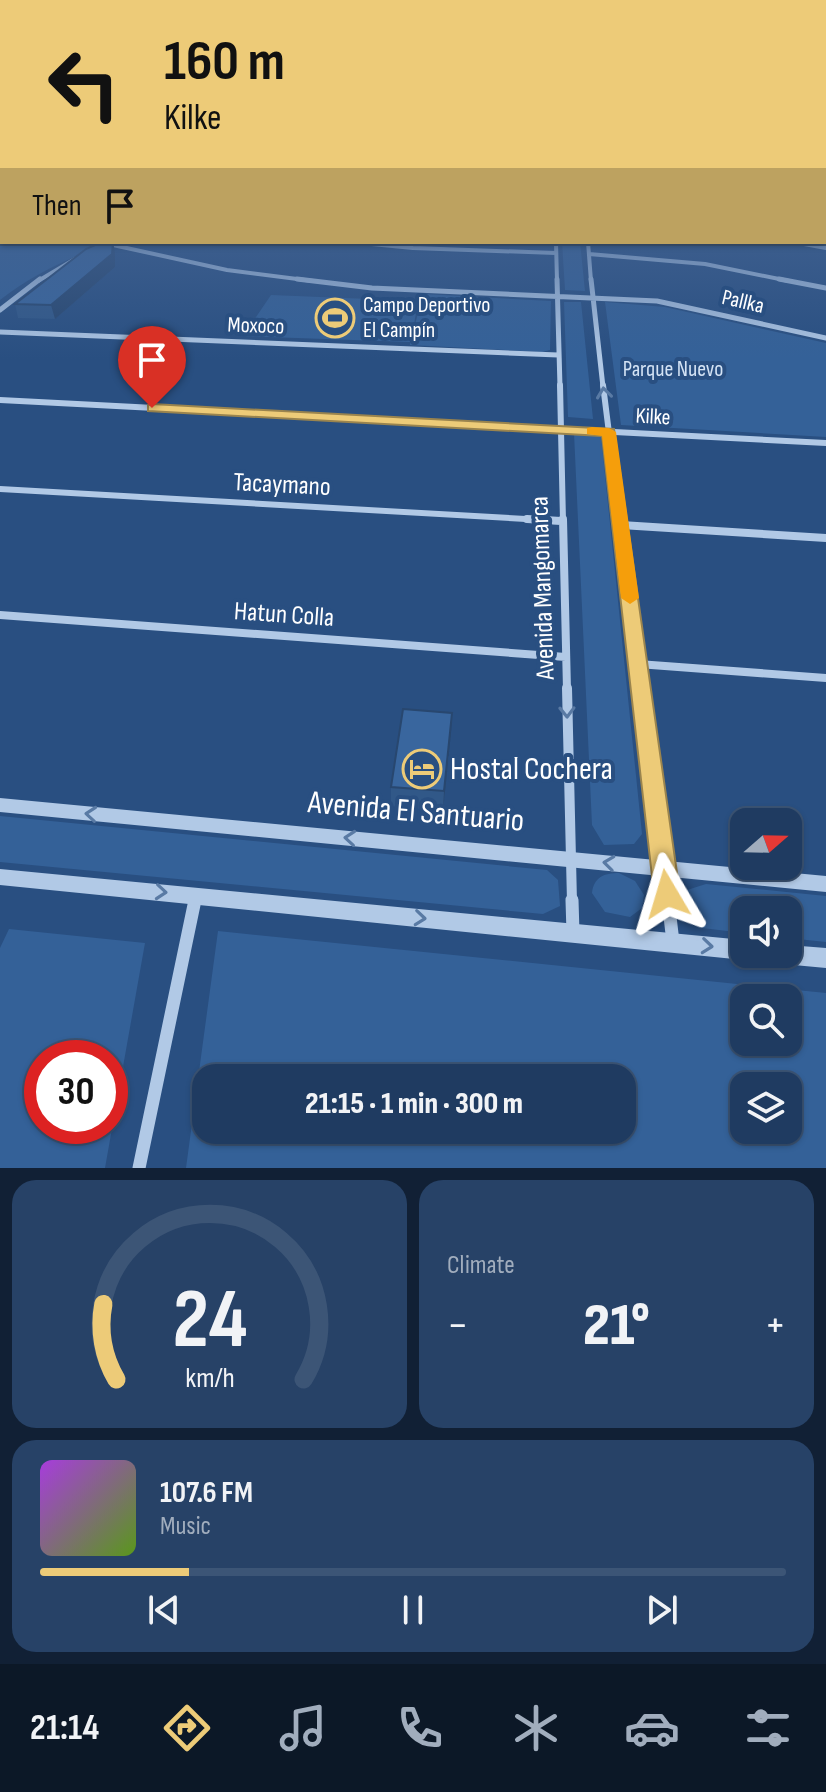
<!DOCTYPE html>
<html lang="en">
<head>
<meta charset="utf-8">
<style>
	body { margin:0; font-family:"Sofia Sans Condensed",sans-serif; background:#274267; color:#f1f3f6; height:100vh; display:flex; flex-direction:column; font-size:30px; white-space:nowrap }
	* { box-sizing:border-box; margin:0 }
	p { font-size:26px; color:#a1adbd }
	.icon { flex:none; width:44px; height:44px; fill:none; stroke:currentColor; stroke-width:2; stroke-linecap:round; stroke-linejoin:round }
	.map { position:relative; height:1168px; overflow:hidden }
	.drawer { display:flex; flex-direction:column; gap:12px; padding:12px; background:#112035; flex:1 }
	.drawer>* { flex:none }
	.top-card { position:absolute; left:0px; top:0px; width:826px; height:244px; box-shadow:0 2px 6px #0004,0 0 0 2px #3c5576; background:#edcb78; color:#111; overflow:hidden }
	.needle { width:52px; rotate:70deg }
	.tools { position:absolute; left:730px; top:808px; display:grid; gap:16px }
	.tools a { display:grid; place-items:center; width:72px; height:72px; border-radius:16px; background:#1f3b61; box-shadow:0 2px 6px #0004,0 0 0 2px #3c5576; font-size:40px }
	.speed { position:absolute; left:24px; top:1040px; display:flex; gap:16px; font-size:40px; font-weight:700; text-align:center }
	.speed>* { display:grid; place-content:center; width:104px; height:104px; border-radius:50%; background:#1f3b61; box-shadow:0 2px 6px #0004,0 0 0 2px #3c5576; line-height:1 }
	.speed .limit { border:12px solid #d22; background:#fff; color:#111 }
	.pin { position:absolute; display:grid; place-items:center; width:68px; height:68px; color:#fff; margin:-82px -34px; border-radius:50% 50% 50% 0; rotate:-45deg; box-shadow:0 0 8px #0007 }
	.pin .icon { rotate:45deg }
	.me { position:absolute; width:88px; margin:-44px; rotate:353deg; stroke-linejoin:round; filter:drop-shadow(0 0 6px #0008) }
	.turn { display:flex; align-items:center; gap:28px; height:168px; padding:0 32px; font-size:36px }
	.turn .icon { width:104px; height:104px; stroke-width:2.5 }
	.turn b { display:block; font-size:56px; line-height:68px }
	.then { display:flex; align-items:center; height:76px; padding:0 32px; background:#0003; gap:16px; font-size:30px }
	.big { font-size:60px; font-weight:800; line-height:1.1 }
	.drawer .card { flex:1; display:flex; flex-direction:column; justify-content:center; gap:12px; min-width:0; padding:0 28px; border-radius:24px; background:#274267 }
	.drawer .dial { align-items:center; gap:0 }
	.dial svg { height:208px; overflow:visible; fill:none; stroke:#3c5576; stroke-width:7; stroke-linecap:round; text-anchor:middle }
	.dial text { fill:#f1f3f6; stroke:none }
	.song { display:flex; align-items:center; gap:24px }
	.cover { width:96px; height:96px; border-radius:12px; background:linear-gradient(135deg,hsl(280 70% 55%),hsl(90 70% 35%)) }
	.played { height:8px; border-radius:4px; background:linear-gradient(90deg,#edcb78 20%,#3c5576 20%) }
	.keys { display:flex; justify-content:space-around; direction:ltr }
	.heat { display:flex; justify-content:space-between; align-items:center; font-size:44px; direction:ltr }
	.drawer .tiles { flex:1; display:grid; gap:12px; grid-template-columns:1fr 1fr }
	.card:last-child { grid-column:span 2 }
	.trip { position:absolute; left:192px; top:1064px; width:444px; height:80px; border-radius:24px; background:#1f3b61; box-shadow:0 2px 6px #0004,0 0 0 2px #3c5576; font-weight:800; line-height:80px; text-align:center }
	.menu { display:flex; height:128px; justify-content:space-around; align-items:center; background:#0c1827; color:#a1adbd }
	.menu .icon { width:56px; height:56px }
	.menu .selected { color:#edcb78 }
	.menu b { font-size:36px; color:#f1f3f6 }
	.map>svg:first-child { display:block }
</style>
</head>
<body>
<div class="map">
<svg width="826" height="1168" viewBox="0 0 826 1168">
	<rect width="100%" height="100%" fill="#294f81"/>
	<!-- green -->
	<path fill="#346198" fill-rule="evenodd" d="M0,217L2,242L107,244C67,259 33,274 0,300Z
		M562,242H580L585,291L565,290Z
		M423,294L551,301L550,350L542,352L410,345V342L243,336L271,295L418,301L412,336Z
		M564,302H581L593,419L568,417Z
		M605,302L665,307L826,343V437L621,425Z
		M582,430L596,431L601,436L642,834L634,844L604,845L592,825L574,433Z
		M0,816L547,870L558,880L560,906L543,914L0,862Z
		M619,873L635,881L644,895L642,908L630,917L605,912L592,893C594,877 604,873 619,873Z
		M706,884L826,896V942L788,938V910H744V933L702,928L686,911L687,890Z
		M9,929L145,943L105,1168H0V948ZM110,1058V1126H42V1058Z
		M218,931L826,993V1168H186ZM744,998H788V1042H744ZM206,1078H622V1130H206ZM744,1086H788V1130H744Z"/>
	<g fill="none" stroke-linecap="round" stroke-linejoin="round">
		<!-- minor-far5 -->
		<path stroke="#b1c9e6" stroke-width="4" d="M351,242L413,248L556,253
			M556,242L557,281
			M588,242L591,281
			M793,242L826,248
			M113,245L227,270L313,281
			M589,254L705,264L789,281
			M38,281L75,259"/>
		<!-- minor-far4 -->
		<path stroke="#b1c9e6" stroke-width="5" d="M297,279L372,288L657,301L826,338
			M557,279L560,387
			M591,279L603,387
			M779,279L826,288
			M0,310L40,279
			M0,332L558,355"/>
		<!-- minor-far3 -->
		<path stroke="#b1c9e6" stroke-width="6" d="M560,385L563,521
			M603,385L620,521
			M0,400L826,443
			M0,489L561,521"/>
		<!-- minor-far2 -->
		<path stroke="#b1c9e6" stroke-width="8" d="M527,519L561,521
			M563,519L567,690
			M620,519L641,690
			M621,525L826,538
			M0,615L566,657
			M638,664L826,678"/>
		<!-- minor-far1 -->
		<path stroke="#b1c9e6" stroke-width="10" d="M567,688L572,902
			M641,688L668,902
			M195,902L196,895"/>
		<!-- minor -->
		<path stroke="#b1c9e6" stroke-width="13" d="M572,900L573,933
			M668,900L673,942
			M139,1168L195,900"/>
		<!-- tertiary -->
		<path fill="#b1c9e6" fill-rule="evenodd" d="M824,209H826V213H824Z
			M0,798L826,876V892L0,812Z
			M0,869L744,940V954H753L744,960L0,885Z
			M788,945L826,948V968L783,964L775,961L772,954H788Z"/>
	</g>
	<!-- wall -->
	<path fill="#315888" d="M115,253V267L55,319L18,318L15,304Z
		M451,732L443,811L391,806V787Z"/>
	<!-- shaded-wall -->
	<path fill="#28476f" d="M113,242L115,253V267L55,319L51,305Z
		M452,713L451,732L443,811L444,791Z"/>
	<!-- building -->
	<path fill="#39669e" stroke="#28476f" stroke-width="2" d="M102,242H113L112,254L51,305L15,304L86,249Z
		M403,709L452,713L444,791L391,787Z"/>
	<!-- one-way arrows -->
	<defs><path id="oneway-chevron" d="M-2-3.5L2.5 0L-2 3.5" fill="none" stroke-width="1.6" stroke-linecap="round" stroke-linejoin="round" transform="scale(2)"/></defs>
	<g stroke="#597aa4">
		<use href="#oneway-chevron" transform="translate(604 393) rotate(-97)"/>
		<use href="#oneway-chevron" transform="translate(567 712) rotate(89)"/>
		<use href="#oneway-chevron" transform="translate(91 814) rotate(-175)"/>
		<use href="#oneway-chevron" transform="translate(350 838) rotate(-175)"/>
		<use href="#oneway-chevron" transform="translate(609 863) rotate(-173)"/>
		<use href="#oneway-chevron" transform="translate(161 892) rotate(5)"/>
		<use href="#oneway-chevron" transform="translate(420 918) rotate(6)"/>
		<use href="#oneway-chevron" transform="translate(707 946) rotate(6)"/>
	</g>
	<!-- sky -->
	<linearGradient id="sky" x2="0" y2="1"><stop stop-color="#172b47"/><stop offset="0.54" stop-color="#436392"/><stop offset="1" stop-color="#436392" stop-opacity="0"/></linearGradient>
	<rect width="826" height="359" fill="url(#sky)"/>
	<!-- route -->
	<path fill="#edcb78" stroke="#9a844e" stroke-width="2" d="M152,404L614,429L680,894L677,902L667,905L658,902L654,894L602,436L148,411V405Z"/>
	<!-- slow -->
	<path fill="#f59e0b" d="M592,427L609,428L616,432L639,598L630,604L621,598L602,436L587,434V428Z"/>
	<!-- icons -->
	<defs>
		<symbol id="stadium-ring" viewBox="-11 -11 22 22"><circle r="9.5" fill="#294f81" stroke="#edcb78" stroke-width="1.5"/><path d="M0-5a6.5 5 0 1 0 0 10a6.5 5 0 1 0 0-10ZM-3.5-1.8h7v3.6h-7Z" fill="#edcb78"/></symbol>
		<symbol id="hotel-ring" viewBox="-11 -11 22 22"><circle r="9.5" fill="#294f81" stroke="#edcb78" stroke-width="1.5"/><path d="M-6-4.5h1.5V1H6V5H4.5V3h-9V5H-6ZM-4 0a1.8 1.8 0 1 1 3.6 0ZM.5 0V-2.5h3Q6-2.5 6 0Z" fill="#edcb78"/></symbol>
	</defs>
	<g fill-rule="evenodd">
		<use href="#stadium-ring" x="313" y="296" width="44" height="44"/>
		<use href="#hotel-ring" x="400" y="747" width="44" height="44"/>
	</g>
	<g text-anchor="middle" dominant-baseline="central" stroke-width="8" stroke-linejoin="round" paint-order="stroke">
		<!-- far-street labels -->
		<g font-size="22" fill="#fff" stroke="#294f81">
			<text transform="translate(743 302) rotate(13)">Pallka</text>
			<text transform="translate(256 326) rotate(2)">Moxoco</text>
			<text transform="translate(653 417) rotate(3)">Kilke</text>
		</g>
		<!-- far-poi labels -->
		<g font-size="22" fill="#fff" stroke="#294f81" text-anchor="start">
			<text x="363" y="305">Campo Deportivo<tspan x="363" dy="25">El Campín</tspan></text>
		</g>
		<!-- far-park labels -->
		<g font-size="22" fill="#d4e3f5" stroke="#294f81">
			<text x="673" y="369">Parque Nuevo</text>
		</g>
		<!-- street labels -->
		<g font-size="26" fill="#fff" stroke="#294f81">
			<text transform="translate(282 485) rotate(3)">Tacaymano</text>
			<text transform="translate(543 588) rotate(-92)">Avenida Mangomarca</text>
			<text transform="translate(284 615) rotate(4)">Hatun Colla</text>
		</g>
		<!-- near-poi labels -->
		<g font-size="32" fill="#fff" stroke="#294f81" text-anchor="start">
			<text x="450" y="769">Hostal Cochera</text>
		</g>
		<!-- near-street labels -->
		<g font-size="32" fill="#fff" stroke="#294f81">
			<text transform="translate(416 812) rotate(5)">Avenida El Santuario</text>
		</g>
	</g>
</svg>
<div class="tools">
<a><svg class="needle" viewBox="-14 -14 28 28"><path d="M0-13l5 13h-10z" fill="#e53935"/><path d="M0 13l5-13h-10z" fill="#a1adbd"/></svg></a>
<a><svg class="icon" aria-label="sound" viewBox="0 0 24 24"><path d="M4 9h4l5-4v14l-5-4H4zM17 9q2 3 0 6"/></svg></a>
<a><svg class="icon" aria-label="search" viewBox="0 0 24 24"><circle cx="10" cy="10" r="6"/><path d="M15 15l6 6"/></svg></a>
<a><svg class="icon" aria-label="layers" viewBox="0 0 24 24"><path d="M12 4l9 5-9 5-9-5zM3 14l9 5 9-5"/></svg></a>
</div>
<div class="speed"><div class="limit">30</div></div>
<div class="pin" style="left:152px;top:408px;background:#d93025"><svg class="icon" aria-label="arrive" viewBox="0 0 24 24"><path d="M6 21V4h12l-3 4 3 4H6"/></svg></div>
<svg class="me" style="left:667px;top:894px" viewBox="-20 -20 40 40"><path d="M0-17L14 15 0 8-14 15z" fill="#edcb78" stroke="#fff" stroke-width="4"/></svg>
<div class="trip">21:15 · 1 min · 300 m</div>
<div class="top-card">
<div class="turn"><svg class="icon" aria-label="left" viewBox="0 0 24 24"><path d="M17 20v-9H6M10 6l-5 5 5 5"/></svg><div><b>160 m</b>Kilke</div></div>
<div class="then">Then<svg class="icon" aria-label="arrive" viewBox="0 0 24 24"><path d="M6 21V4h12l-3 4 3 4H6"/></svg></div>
</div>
</div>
<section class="drawer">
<div class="tiles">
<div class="card dial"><svg viewBox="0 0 100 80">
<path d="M14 69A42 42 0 1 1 86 69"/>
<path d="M14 69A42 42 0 0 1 9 40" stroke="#edcb78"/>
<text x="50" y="56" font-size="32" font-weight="700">24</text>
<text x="50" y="72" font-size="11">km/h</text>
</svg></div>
<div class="card"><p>Climate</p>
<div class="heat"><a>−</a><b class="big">21°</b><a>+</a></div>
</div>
<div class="card">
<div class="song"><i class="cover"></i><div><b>107.6 FM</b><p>Music</p></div></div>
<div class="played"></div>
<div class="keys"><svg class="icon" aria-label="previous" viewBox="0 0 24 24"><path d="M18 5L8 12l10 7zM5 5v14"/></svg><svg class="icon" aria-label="pause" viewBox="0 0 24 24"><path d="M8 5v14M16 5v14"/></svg><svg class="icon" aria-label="next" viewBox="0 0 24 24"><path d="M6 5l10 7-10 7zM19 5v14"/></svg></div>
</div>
</div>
</section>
<nav class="menu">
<b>21:14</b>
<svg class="icon selected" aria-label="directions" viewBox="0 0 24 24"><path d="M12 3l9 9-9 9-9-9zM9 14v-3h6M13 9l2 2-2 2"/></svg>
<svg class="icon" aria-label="music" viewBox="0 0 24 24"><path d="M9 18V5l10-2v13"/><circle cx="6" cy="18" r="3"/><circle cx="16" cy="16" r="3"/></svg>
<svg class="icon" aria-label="phone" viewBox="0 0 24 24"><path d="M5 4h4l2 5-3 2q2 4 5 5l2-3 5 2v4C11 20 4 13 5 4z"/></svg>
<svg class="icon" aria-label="climate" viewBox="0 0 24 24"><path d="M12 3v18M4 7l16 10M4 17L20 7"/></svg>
<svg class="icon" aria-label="car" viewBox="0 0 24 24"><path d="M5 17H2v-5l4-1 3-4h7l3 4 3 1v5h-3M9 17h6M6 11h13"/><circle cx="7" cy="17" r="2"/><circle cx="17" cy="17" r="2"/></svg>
<svg class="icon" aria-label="filters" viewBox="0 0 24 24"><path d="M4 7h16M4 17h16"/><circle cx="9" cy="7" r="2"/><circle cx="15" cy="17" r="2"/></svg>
</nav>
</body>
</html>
